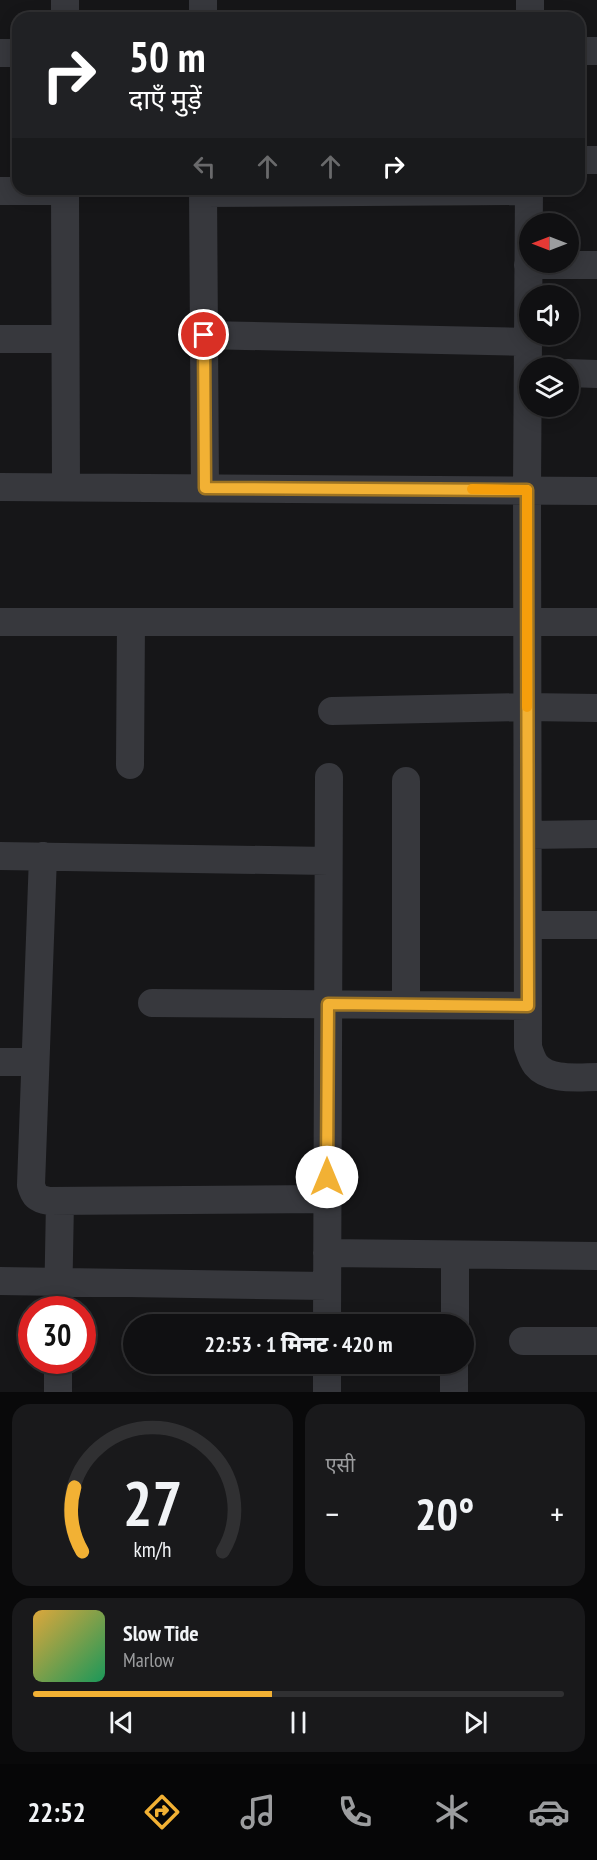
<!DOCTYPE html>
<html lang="hi">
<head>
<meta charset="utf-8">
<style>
	body { margin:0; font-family:"PT Sans Narrow","Noto Sans Devanagari",sans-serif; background:#19191b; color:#f1f3f6; height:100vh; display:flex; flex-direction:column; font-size:22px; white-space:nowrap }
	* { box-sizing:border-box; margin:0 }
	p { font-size:20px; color:#9c9d9f }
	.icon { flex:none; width:33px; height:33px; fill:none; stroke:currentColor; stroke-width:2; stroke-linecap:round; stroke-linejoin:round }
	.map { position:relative; height:1392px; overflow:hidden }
	.sheet { display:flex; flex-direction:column; gap:12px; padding:12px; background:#09090a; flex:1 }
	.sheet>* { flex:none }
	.banner { position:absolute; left:12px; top:12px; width:573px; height:183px; border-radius:18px; box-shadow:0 3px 15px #0003,0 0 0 2px #303032; background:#202124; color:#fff; overflow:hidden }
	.needle { width:39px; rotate:270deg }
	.fabs { position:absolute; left:519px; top:213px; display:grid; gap:12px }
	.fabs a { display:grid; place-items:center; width:60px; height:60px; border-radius:50%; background:#101012; box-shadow:0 3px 15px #0003,0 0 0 2px #303032; font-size:30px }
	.speed { position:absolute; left:18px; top:1296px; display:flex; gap:12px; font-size:30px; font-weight:700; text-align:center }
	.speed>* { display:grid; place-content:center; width:78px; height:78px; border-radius:50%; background:#101012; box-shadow:0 3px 15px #0003,0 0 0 2px #303032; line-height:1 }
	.speed .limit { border:9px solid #d22; background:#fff; color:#111 }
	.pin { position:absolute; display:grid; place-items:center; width:51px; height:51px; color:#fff; margin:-26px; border:3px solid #fff; border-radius:50%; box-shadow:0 2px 6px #0007 }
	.me { position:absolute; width:66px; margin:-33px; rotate:0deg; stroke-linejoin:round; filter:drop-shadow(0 0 4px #0008) }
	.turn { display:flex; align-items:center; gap:21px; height:126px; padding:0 18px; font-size:27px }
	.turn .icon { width:78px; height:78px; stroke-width:2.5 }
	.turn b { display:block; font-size:42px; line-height:51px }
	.lanes { display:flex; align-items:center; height:57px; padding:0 18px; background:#0003; justify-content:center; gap:30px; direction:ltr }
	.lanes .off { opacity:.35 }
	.big { font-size:45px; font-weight:800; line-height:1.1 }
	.sheet .tile { flex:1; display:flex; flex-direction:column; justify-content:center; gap:9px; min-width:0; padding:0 21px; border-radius:18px; background:#19191b }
	.sheet .dial { align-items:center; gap:0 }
	.dial svg { height:156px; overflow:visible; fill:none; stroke:#303032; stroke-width:7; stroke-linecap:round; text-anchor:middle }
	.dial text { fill:#f1f3f6; stroke:none }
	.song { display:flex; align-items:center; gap:18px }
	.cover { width:72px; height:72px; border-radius:9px; background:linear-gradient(135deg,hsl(40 70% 55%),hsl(150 70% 35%)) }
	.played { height:6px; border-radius:3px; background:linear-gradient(90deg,#f2b134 45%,#303032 45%) }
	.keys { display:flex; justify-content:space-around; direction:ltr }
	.heat { display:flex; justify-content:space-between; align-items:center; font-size:33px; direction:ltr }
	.sheet .tiles { flex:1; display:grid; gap:12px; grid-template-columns:1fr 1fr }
	.tile:last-child { grid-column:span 2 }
	.trip { position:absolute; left:123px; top:1314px; width:351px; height:60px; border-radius:30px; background:#101012; box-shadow:0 3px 15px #0003,0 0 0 2px #303032; font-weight:800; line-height:60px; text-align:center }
	.tab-bar { display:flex; height:96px; justify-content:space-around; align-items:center; background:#060607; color:#9c9d9f }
	.tab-bar .icon { width:42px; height:42px }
	.tab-bar .selected { color:#f2b134 }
	.tab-bar b { font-size:27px; color:#f1f3f6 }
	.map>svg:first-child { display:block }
</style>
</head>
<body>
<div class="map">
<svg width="597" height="1392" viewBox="0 0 597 1392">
	<rect width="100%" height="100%" fill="#161618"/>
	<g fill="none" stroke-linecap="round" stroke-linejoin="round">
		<!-- minor -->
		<path stroke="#37383d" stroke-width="28" d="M65,0V18
			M203,0V18
			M530,18V0
			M579,51H597
			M0,53H18
			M579,160H597
			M65,189L66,487
			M203,189L205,488
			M529,189L527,490L528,1047C530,1053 532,1060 536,1065C549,1081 578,1077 597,1077
			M0,191H65
			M203,193L529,191
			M528,265H597
			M204,335L528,342
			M0,339H65
			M568,373L597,374
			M0,487L597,491
			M0,622H597
			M332,711L527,707L597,708
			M130,765L131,622
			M406,781V1005
			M528,835L597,834
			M0,856L328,861
			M43,856L31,1185C34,1196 37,1199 49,1201L327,1199
			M528,925H597
			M152,1003L528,1006
			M0,1062H35
			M327,1253L597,1256
			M0,1281L327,1286
			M58,1310L60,1201
			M327,1324L329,777
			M455,1324V1255
			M523,1341H597
			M58,1360V1392
			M327,1392V1364
			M454,1392V1364"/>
	</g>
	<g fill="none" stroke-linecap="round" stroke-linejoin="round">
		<defs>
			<path id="route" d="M204,335L205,488L527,490L528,1006L328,1004L327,1177"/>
		</defs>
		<!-- route casing -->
		<use href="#route" stroke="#9d7322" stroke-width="15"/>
		<!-- route -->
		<use href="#route" stroke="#f2b134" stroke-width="10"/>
		<!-- slow -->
		<path stroke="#f59e0b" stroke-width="10" d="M472,489L527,490V707"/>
	</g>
</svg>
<div class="fabs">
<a><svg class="needle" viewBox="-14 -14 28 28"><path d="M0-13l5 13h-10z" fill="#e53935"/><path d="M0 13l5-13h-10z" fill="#9c9d9f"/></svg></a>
<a><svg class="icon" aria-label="sound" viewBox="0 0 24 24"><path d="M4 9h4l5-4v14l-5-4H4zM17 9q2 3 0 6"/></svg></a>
<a><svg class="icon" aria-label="layers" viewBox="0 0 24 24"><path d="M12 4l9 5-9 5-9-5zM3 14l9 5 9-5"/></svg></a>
</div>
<div class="speed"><div class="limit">30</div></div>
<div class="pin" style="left:204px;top:335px;background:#d93025"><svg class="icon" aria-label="arrive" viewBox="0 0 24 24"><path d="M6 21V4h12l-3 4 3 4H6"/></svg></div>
<svg class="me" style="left:327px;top:1177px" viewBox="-20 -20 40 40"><circle r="19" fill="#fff"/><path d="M0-13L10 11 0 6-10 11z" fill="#f2b134"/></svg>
<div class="trip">22:53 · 1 मिनट · 420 m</div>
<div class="banner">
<div class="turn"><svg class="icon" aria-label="right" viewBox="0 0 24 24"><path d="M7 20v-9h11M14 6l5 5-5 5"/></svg><div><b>50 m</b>दाएँ मुड़ें</div></div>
<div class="lanes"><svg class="icon off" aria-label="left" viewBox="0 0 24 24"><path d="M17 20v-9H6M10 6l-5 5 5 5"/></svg><svg class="icon off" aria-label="ahead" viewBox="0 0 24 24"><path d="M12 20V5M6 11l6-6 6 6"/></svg><svg class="icon off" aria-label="ahead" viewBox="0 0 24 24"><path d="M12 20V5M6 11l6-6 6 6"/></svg><svg class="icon" aria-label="right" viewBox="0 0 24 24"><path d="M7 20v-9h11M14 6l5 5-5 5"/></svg></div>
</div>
</div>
<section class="sheet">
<div class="tiles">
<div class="tile dial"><svg viewBox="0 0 100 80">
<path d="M14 69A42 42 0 1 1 86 69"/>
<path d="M14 69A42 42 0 0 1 10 36" stroke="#f2b134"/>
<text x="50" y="56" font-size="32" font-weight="700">27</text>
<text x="50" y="72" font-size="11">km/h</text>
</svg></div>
<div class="tile"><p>एसी</p>
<div class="heat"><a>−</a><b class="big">20°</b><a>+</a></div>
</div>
<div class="tile">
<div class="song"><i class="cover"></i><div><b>Slow Tide</b><p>Marlow</p></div></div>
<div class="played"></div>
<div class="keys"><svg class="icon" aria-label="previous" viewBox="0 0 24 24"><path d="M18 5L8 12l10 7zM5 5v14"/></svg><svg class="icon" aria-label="pause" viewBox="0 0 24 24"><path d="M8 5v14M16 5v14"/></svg><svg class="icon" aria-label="next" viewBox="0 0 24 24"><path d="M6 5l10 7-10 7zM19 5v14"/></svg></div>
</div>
</div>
</section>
<nav class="tab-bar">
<b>22:52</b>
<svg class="icon selected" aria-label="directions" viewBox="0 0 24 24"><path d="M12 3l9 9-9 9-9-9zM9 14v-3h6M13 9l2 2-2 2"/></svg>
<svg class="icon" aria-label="music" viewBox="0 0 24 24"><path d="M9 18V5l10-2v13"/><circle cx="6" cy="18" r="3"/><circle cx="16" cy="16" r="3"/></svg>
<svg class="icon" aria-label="phone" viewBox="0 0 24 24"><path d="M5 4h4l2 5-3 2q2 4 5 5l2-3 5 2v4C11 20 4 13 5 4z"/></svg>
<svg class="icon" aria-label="climate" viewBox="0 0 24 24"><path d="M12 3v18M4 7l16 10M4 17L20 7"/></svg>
<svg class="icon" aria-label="car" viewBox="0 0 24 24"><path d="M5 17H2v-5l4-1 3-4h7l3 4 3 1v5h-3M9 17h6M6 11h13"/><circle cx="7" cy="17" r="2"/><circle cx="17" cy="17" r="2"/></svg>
</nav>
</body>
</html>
